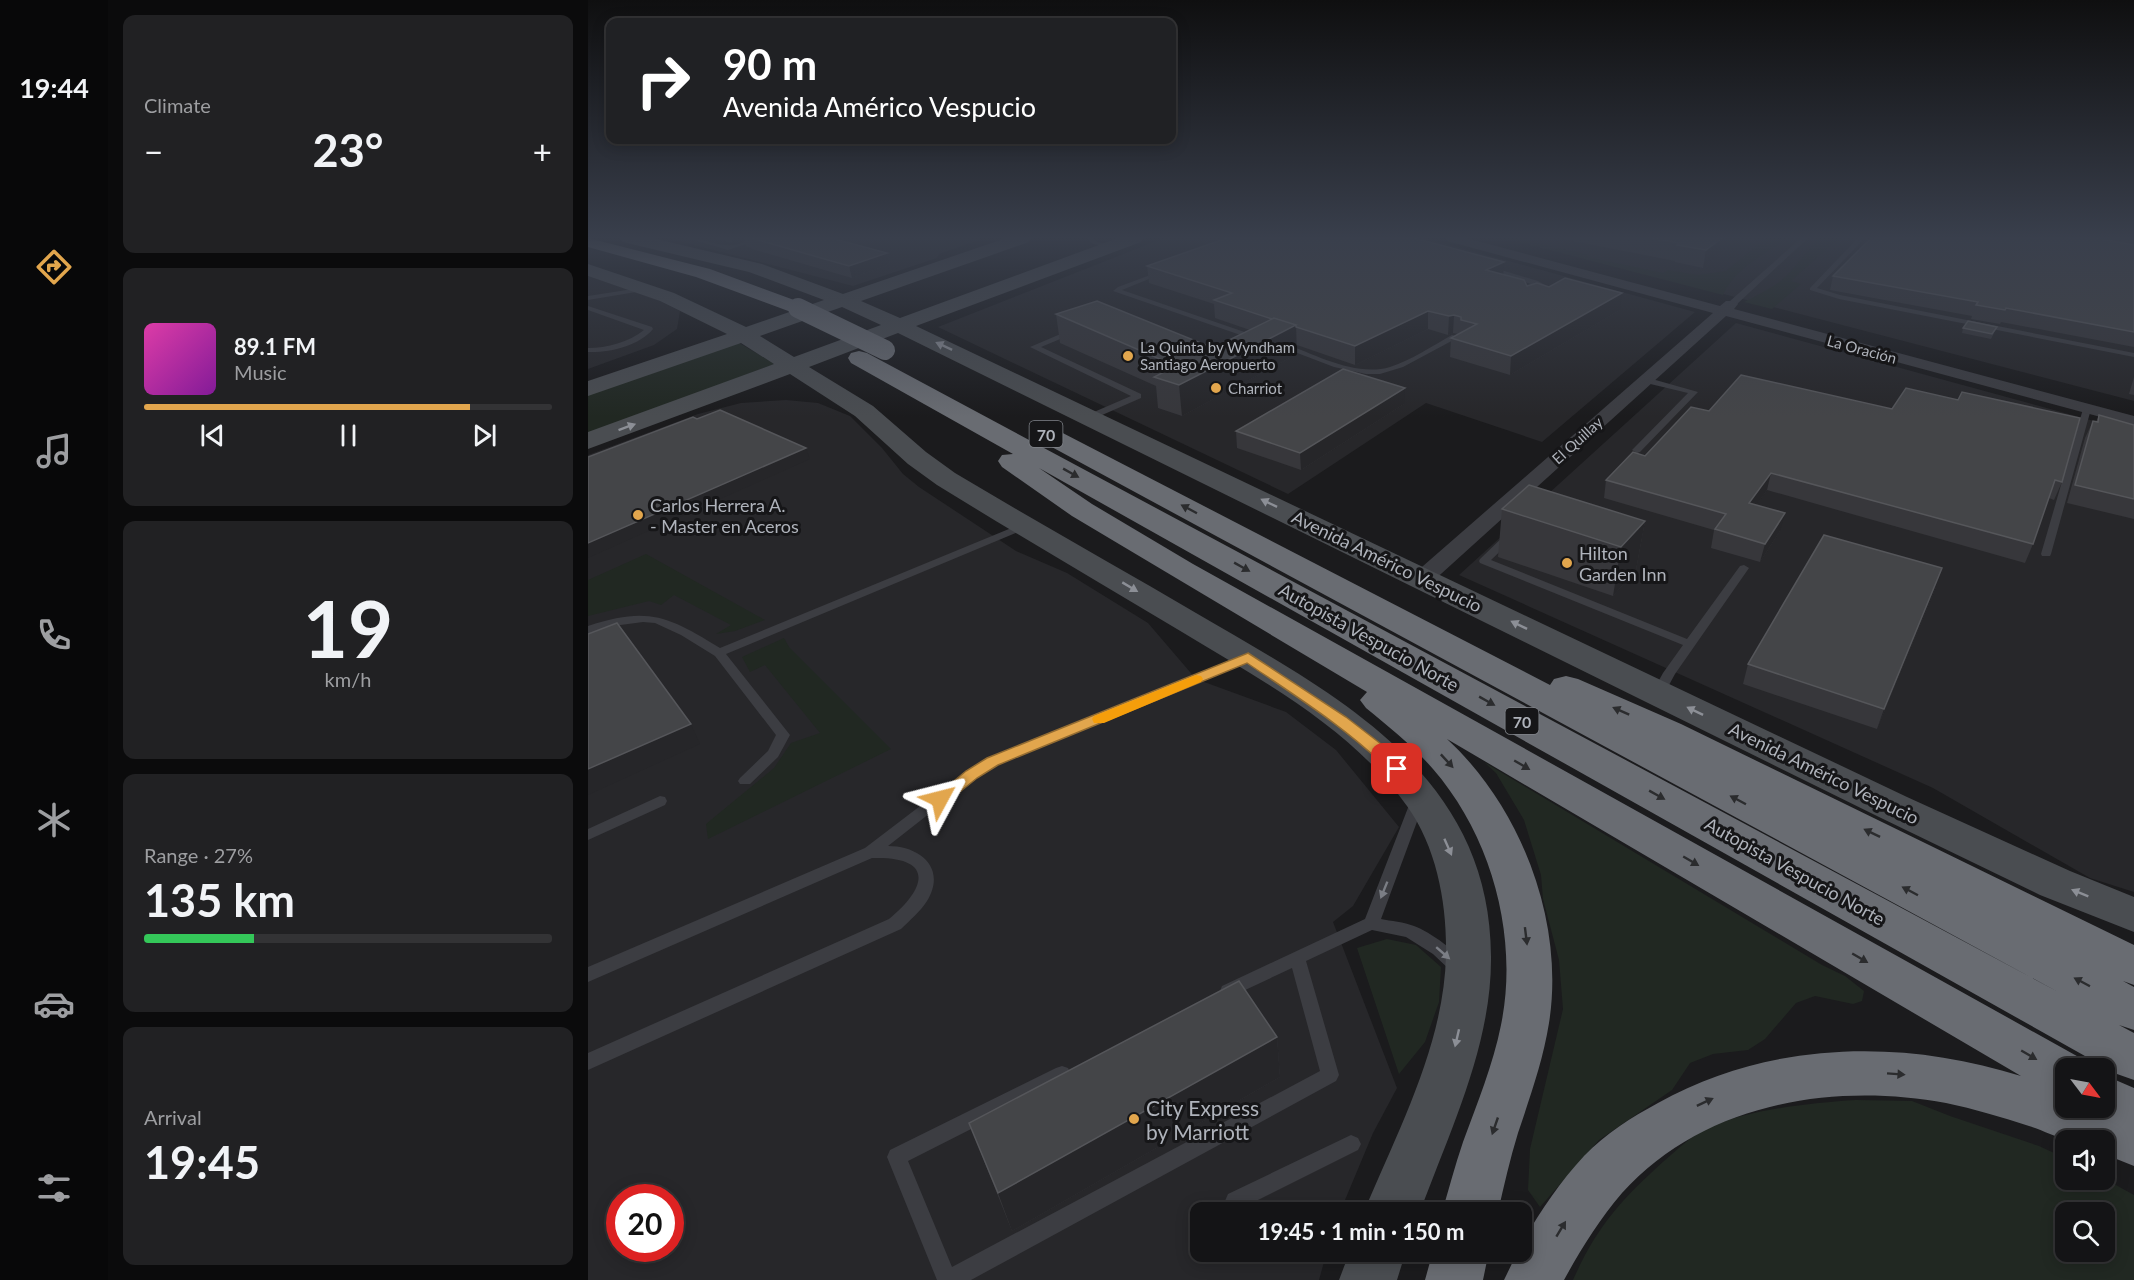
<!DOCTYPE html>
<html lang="en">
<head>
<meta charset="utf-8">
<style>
	body { margin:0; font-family:Lato,sans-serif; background:#212123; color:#f1f3f6; height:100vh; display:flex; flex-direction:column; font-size:22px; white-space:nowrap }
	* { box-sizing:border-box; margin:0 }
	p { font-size:20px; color:#9d9ea1 }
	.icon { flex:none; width:33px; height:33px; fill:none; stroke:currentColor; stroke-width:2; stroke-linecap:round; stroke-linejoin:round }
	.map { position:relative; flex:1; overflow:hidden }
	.details { display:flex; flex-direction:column; gap:15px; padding:15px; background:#0b0b0c; width:480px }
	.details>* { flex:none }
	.hud { position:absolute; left:18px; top:18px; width:570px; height:126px; border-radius:12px; box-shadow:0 3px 15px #0003,0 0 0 2px #333335; background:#202124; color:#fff; overflow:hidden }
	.needle { width:39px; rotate:122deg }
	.controls { position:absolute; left:1467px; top:1058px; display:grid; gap:12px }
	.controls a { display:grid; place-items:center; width:60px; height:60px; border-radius:12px; background:#141416; box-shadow:0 3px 15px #0003,0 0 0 2px #333335; font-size:30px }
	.speed { position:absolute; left:18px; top:1184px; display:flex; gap:12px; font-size:30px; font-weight:700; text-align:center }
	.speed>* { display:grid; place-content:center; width:78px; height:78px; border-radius:50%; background:#141416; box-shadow:0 3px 15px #0003,0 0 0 2px #333335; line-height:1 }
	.speed .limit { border:9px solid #d22; background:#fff; color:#111 }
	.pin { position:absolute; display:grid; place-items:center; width:51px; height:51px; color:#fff; margin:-26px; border-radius:12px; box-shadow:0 3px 9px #0006 }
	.me { position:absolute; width:66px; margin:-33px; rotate:52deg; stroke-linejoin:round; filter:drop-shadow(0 0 4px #0008) }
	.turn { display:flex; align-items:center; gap:21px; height:126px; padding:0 18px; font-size:27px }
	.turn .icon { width:78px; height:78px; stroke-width:2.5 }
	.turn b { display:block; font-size:42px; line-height:51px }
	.big { font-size:45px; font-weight:700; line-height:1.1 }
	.details .card { flex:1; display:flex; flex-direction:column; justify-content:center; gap:9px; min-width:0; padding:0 21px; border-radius:12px; background:#212123 }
	.details .dial { align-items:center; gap:0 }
	.dial b { font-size:78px; line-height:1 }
	.song { display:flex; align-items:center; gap:18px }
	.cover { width:72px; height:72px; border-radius:9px; background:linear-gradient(135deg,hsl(320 70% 55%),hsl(290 70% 35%)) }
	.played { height:6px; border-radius:3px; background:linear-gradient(90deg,#e2a64d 80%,#333335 80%) }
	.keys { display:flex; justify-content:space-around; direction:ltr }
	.heat { display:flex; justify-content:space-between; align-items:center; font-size:33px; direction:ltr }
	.charge { height:9px; border-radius:4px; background:linear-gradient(90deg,#34c759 27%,#333335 0) }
	.trip { position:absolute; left:602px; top:1202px; width:342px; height:60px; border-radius:12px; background:#141416; box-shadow:0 3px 15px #0003,0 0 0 2px #333335; font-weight:700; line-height:60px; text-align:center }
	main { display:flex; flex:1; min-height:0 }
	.dock { display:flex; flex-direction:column; width:108px; justify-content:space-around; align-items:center; background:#080809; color:#9d9ea1 }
	.dock .icon { width:42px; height:42px }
	.dock .on { color:#e2a64d }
	.dock b { font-size:27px; color:#f1f3f6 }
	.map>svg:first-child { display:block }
</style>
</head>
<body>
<main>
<nav class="dock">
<b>19:44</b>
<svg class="icon on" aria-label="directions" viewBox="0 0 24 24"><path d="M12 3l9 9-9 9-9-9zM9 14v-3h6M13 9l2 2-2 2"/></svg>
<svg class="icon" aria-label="music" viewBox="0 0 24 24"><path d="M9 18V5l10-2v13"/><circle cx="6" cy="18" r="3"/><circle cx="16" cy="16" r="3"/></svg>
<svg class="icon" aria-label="phone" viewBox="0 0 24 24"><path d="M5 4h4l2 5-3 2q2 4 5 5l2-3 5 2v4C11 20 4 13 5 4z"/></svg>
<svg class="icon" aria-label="climate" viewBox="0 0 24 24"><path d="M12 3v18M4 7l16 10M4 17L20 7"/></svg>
<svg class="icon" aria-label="car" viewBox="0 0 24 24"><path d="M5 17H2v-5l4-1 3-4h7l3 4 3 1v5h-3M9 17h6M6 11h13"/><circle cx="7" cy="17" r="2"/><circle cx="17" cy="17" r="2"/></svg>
<svg class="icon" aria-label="filters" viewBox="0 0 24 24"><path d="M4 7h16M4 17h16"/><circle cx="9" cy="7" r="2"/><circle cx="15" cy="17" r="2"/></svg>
</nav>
<section class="details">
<div class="card"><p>Climate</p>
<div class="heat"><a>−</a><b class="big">23°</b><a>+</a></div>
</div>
<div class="card">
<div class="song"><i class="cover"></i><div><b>89.1 FM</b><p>Music</p></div></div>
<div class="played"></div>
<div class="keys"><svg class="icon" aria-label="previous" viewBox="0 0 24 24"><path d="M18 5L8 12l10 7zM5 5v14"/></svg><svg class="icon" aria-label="pause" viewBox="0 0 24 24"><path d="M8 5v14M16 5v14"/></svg><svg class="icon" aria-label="next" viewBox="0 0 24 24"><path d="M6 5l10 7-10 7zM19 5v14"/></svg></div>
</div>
<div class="card dial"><b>19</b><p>km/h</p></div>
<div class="card"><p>Range · 27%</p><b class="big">135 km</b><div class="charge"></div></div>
<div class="card"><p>Arrival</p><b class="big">19:45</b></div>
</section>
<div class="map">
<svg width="1546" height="1280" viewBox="0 0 1546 1280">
	<rect width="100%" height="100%" fill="#1b1b1d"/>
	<!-- built -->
	<path fill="#27272a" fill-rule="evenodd" d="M79,238H390L391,240L351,254L349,258L265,286Z
		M576,238H836L1107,312L954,442L838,403L700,494L350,327Z
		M921,238H1546V401Z
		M0,276L68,299L92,311L89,329L66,345L0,369Z
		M1148,323L1546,432V892L1502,878L1345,788L871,575Z
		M198,400L230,403L262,416L294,448L315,474L331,487L428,551L479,573L560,623L608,679L698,712L748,750L811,827L765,906L745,922L809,1088L785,1133L752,1212H612V1251H739L731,1280H0V455L110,414L153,403ZM32,1197H82V1248H32Z"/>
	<!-- green -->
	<path fill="#212822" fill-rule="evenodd" d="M915,238H925L1002,255L999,257L1075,273L1080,270L1109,275L1138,271L1178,238H1198C1173,260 1152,262 1135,295Z
		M1231,238H1251L1203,281L1213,284L1184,309L1156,302C1170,295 1185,288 1197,277C1210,265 1218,250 1231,238Z
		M151,343L187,364L0,434V395Z
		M58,554L177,620L147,631L128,634L143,625L86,595L73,605L61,601L0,616V580Z
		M196,638L201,647L303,749L120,839L118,824L186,768L203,743L232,733L177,665L162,672L154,657Z
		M896,762L1234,965L1257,976L1276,991L1274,1001L1265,1004L1227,996L1208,1003L1177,1039L1160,1050L1125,1054L1102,1063L1084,1090L1011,1140L952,1207L940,1190L942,1149L975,1009L971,960L955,899L953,875L936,820L908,773Z
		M799,939L828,945L853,967L851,1002L837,1042L811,1074L769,948Z
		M1268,1100L1324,1101L1362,1116L1451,1146L1477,1158L1478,1179H1517L1546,1195V1280H985C1009,1226 1033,1200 1076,1161C1089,1150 1104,1135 1120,1128C1161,1109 1223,1103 1268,1100ZM1478,1212H1516V1251H1478Z"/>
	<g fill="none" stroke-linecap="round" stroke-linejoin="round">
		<!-- lane -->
		<path fill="#3c3d42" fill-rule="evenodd" d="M99,238C113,238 124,244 138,245C150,247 163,238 176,238L140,250Z
			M499,238H505L507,241L526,247L523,249L503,243Z
			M1213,238H1220L1148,305H1142V301Z
			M1270,238H1277L1229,288L1252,295L1546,353V357L1251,299L1222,290V288Z
			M900,266L950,281L957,285L960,289L952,296H946L945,294L952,287L898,269L897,268Z
			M573,271L578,272L534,290L674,338L667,340L525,291L530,287Z
			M58,287L60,288V290L0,300V296Z
			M0,306L64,327L65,329C51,346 21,353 0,352V348C19,348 41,342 56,330L0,310Z
			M482,330L489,332L453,347L553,394V398L505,419H499V415L543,396L442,347Z
			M864,335L871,337L815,367L792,374H778L746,367L691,346L698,344C728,355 768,377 802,367C824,360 844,346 864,335Z
			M1057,377L1110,392L1052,452L1049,453L1044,450L1046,448L1100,393L1054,382L1053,380Z
			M1499,406L1503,409L1463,554L1462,556H1454L1453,554L1495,409Z
			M438,522L443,525L442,527L138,654L202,735L190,757L162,784H152L150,781L152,778L180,751L188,735L127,656L93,635L67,623L55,622L25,626L0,634V626C60,606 80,616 132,648Z
			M923,532L927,533L928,535L927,537L903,560L1099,639L1152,566L1156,565L1161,568L1087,674L1075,696L1070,697L1064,693L1075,673L1095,645L892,563L891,561L892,559L919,533Z
			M660,654L664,655L666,658L664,661L410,765L388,777L300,846C332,846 359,868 339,901C332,912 322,920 313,929L0,1070V1053L301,919C341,886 345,856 284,858L0,982V967L277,848L378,771L400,759Z
			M830,795L835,796L837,800L793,919C803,921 816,922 826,926C842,932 871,952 878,967L876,972L870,974L864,972L845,954L818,937L784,930L718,961L751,1075L748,1081L383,1280H349L299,1157L302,1150L468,1068L474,1066L480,1068L483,1074L480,1080L320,1161L364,1267L732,1071L704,968L640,998L634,996L632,991L634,986L777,919L823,800L825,796Z
			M72,796L77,797L79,801L77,805L0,840V829Z
			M763,1135L770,1138L773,1144L770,1150L654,1208L647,1211L640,1208L637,1201L640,1194Z"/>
		<!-- street -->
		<path fill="#3c3d42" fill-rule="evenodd" d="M857,238H878L1132,306L1138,301H1148L1150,304L1146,309L1546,416V426L1138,316L843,583L835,585L827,583L824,578L827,573L1125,313L859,241Z"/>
		<!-- secondary -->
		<path fill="#4a4d51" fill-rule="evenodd" d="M32,238H64L174,264L255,294L418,238H444L441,242L273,301L312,318L530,238H556L553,242L328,326L1319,797L1482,871L1546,897V932L1452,895L1291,817L310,333L221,367L285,406L338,452L367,473C447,521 528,566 608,613C746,694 902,772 903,956C904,1045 862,1130 832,1212H776C810,1130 856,1045 858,955C859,904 849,848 819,806C763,728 675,681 594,632C512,583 430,535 349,485L320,464L267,416L202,374L0,449V432L186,364L153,343L0,396V381L139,334L72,301L0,276V264L86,293L158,327L236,300L161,272L35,242ZM254,307L293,325L206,357L172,336Z
			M762,1251H818L809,1280H751Z"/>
		<!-- highway -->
		<path fill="#696c72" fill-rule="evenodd" d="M0,238L122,269L217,304L220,308L217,312H203L108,277L0,247Z
			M271,351L279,353L1472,993L449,439L445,434L449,429L458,426L467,429L962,685L966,679L978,676L990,679L1093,724L1546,945V985L1535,981L1546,987V1030L1531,1025L1546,1033V1080L1529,1074L451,468L504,504L605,564L1496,1060L1499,1068H1478V1107H1516V1075L1546,1088V1166L1516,1154V1140C1505,1140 1491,1142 1480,1140C1467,1137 1454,1130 1441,1126C1414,1117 1386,1109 1358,1103C1244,1082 1115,1103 1034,1193C1011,1220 993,1249 976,1280H916L930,1251H933V1245C951,1213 971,1183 996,1156C1017,1134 1044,1117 1070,1103C1181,1041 1313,1038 1433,1076L859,739C934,808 977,923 961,1023C955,1061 942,1097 930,1133C922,1159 916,1185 910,1212H854C861,1189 867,1165 875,1142C889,1104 905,1065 913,1025C931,937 904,837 845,769C825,746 801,727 778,708L772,700L779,692L484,516L414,467L410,461L414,455L425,454L263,363L260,358L263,353Z
			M845,1251H901L895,1280H837Z"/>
		<!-- highway-bridge -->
		<path stroke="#696c72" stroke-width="20" d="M210,308L297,350"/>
	</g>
	<!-- wall -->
	<path fill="#37373b" d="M126,238H261L263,243L299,253L302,264L264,278L164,249L163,248L158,246L156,240L145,243Z
		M970,238H1152L1115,268L1087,262V261Z
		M1283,238H1546V347L1413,322L1412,324L1383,319L1384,316L1242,290L1245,276Z
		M559,266L915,275L939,286L1032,310L922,375L862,357L863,338L870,334L865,333L860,335L840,329L767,365L709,345V354L594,416L570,408L568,386L472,343L468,314L625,348L662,330L627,318L626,304L561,283Z
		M1409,327L1403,339L1374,333L1375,328Z
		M1546,377V395L1541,394Z
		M816,404L713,470L649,448L648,431Z
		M1121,411L1474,482L1466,500L1461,498L1445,544L1437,563L1179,490L1168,505L1192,531L1172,562L1123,548L1126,530L1016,498L1018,480L1057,456Z
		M1511,415L1546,425V519L1479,503L1497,438L1505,421L1508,422Z
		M914,509L1057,521L1048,570L1025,596L910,557Z
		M1348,587L1289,729L1155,684L1160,664Z
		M689,1037L692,1077L424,1231L381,1123Z"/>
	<!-- shaded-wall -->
	<path fill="#262629" d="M143,238H156V240L145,243Z
		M243,238H261L263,244Z
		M1134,238H1152L1115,268L1118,250Z
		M299,253L302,264L264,278L261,266Z
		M916,262L915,279L898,270Z
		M1034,293L1032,310L922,375L923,356Z
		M840,311V329L767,365V346Z
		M866,315L865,333L860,335L861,316Z
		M708,325L709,354L594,416L591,385Z
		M817,388L816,404L713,470L712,453Z
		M218,448L222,459L0,558V543Z
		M1183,473L1179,490L1157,521L1161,503Z
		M1197,513L1192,531L1172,562L1177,544Z
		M1057,521L1048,570L1025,596L1033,547Z
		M1354,568L1348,587L1289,729L1296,709Z
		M103,724L112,744L0,795V769Z
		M689,1037L692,1077L424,1231L410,1193Z"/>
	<!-- building -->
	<path fill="#444548" stroke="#55565a" stroke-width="1.5" d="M163,238H243L299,253L261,266Z
		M639,238H826L916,262L898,270L936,280L939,286L949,283L961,287L977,278L1034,293L923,356L863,338L889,324L873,320V317L866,315L861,316L840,311L767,346L708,327V325L686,318L684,319L626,300L644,293L559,266Z
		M1063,238H1134L1118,250L1089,245L1091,243Z
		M1283,238H1507L1546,245V332L1418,308L1417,310L1388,305L1390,302L1245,276Z
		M509,301L625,348L686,318L708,325L591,385L566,377L588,366L468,314Z
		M1380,321L1409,327L1404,334L1375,328Z
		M755,369L817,388L712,453L648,431Z
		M1153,375L1304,409L1318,388L1370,400L1374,392L1492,418L1474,482L1467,480L1445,544L1183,473L1161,503L1197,513L1177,544L1127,529L1138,514L1018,480L1045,452L1057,456L1103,407L1121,411Z
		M132,410L218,448L0,543V457L105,417L109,419Z
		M1511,415L1546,425V499L1487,485L1505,421L1510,422Z
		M941,485L1057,521L1033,547L914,509Z
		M1236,535L1354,568L1296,709L1160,664Z
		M29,623L103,724L0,769V634Z
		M651,981L689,1037L410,1193L381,1123Z"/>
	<!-- one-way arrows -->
	<defs><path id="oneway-solid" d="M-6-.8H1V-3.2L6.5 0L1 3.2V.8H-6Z" transform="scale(1.5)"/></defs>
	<g fill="#8c8f96">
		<use href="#oneway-solid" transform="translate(356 346) rotate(-155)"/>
		<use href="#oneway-solid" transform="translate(39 427) rotate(-20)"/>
		<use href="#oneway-solid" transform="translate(681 503) rotate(-154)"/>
		<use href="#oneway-solid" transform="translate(542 587) rotate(31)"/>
		<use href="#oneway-solid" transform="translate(931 625) rotate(-154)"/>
		<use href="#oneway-solid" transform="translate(1107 711) rotate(-154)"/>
		<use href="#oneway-solid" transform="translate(860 847) rotate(66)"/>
		<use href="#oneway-solid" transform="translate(1492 893) rotate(-158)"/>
		<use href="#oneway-solid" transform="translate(869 1038) rotate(103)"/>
	</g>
	<g fill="#2b2c2e">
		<use href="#oneway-solid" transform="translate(483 473) rotate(29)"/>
		<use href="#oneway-solid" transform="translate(601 509) rotate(-152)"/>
		<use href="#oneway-solid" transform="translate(654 567) rotate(29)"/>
		<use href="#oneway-solid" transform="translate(899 701) rotate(29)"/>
		<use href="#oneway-solid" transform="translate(1033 711) rotate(-156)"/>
		<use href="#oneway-solid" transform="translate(859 761) rotate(47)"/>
		<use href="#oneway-solid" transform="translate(934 765) rotate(30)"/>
		<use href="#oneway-solid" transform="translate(1069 795) rotate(29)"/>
		<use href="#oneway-solid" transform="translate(1150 800) rotate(-152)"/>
		<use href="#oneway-solid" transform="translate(1284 833) rotate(-154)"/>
		<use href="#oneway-solid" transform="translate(1103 861) rotate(30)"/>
		<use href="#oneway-solid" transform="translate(1322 891) rotate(-152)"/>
		<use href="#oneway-solid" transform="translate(938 936) rotate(83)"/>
		<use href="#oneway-solid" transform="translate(1272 958) rotate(30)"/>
		<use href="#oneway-solid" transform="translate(1494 982) rotate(-152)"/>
		<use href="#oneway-solid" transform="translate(1441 1055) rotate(30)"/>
		<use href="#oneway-solid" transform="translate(1308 1074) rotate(4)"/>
		<use href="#oneway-solid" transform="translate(1117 1102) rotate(-25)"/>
		<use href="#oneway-solid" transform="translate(907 1126) rotate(109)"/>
		<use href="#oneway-solid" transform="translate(973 1229) rotate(-59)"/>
	</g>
	<g fill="#7b7e85">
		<use href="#oneway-solid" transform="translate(796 890) rotate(112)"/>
		<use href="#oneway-solid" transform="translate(855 953) rotate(41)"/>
	</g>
	<!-- sky -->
	<linearGradient id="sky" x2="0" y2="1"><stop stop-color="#0f0f10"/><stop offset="0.57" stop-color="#393f4c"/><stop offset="1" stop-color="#393f4c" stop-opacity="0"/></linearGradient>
	<rect width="1546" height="417" fill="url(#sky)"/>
	<!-- route -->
	<path fill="#e2a64d" stroke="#936c32" stroke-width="1.5" d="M660,653L758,717L793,744L814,765L817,769L814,772H803C760,729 709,697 659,663L410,765L389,778L358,803H347L344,799L378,771L399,758Z"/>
	<!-- slow -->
	<path fill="#f59e0b" d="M608,675L613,676L615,679L613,682L516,723H506L504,719L506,716Z"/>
	<!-- markers -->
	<g fill="#e2a64d" stroke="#161618" stroke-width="2">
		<circle cx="540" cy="356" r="6"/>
		<circle cx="628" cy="388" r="6"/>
		<circle cx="50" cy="515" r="6"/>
		<circle cx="979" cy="563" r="6"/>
		<circle cx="546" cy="1119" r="6"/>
	</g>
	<g text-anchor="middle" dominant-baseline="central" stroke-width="6" stroke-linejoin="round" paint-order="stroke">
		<!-- far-poi labels -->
		<g font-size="15" fill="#afb3bb" stroke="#161618" text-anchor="start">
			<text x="552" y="347">La Quinta by Wyndham<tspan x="552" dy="17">Santiago Aeropuerto</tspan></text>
			<text x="640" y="388">Charriot</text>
		</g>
		<!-- far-street labels -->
		<g font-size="15" fill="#afb3bb" stroke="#161618">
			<text transform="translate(1274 349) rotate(15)">La Oración</text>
			<text transform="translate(989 440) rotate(-42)">El Quillay</text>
		</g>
		<!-- shield labels -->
		<g fill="#161618" stroke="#81848a" stroke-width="1.5">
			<rect x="441.5" y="421" width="33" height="26" rx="4.5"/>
			<rect x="917.5" y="708" width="33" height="26" rx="4.5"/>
		</g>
		<g font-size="16" font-weight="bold" fill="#afb3bb">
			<text x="458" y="434">70</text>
			<text x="934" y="721">70</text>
		</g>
		<!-- poi labels -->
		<g font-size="18" fill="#afb3bb" stroke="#161618" text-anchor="start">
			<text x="62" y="505">Carlos Herrera A.<tspan x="62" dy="21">- Master en Aceros</tspan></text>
			<text x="991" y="553">Hilton<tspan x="991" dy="21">Garden Inn</tspan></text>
		</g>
		<!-- street labels -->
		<g font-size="18" fill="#afb3bb" stroke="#161618">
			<text transform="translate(799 561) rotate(26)">Avenida Américo Vespucio</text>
			<text transform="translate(781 637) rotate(29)">Autopista Vespucio Norte</text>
			<text transform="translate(1236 773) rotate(26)">Avenida Américo Vespucio</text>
			<text transform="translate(1207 871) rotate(29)">Autopista Vespucio Norte</text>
		</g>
		<!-- near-poi labels -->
		<g font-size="21" fill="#afb3bb" stroke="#161618" text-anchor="start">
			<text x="558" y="1107">City Express<tspan x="558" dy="24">by Marriott</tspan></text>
		</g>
	</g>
</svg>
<div class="controls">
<a><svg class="needle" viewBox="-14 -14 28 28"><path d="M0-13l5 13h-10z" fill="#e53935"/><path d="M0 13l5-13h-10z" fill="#9d9ea1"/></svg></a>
<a><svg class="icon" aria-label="sound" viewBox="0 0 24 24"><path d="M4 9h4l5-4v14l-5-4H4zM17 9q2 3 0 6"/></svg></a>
<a><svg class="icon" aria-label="search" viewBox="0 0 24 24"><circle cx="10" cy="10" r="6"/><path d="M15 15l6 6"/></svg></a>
</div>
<div class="speed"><div class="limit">20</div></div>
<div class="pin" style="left:809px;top:769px;background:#d93025"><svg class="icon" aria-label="arrive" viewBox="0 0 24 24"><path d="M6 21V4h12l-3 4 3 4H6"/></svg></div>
<svg class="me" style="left:352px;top:799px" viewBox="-20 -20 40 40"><path d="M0-17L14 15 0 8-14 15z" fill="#e2a64d" stroke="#fff" stroke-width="4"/></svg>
<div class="trip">19:45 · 1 min · 150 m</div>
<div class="hud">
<div class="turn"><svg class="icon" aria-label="right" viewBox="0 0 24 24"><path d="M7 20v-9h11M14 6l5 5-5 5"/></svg><div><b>90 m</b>Avenida Américo Vespucio</div></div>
</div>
</div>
</main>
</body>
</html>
